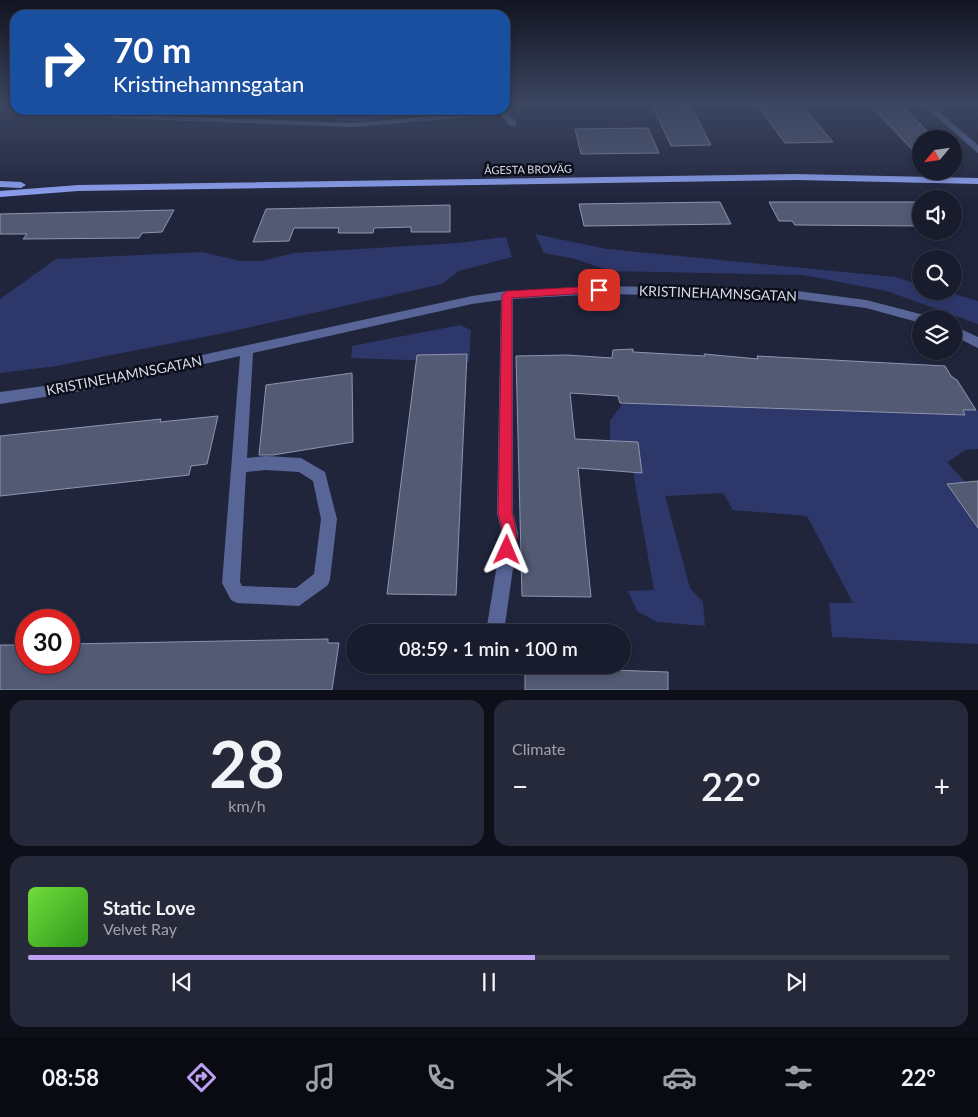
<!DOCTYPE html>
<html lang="en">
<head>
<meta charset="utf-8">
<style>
	body { margin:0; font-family:Lato,sans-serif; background:#252939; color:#f1f3f6; height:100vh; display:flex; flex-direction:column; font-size:19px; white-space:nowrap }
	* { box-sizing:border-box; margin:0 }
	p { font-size:16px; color:#9fa1aa }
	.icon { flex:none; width:28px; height:28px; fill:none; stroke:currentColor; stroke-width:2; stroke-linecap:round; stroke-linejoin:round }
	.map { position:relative; height:690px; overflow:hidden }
	.drawer { display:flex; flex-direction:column; gap:10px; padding:10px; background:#0d0f19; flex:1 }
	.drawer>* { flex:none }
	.top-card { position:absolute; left:10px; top:10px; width:500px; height:105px; border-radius:15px; box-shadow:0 2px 8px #0003,0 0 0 1px #363a49; background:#1a4fa0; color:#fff; overflow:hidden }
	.needle { width:32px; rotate:241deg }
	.tools { position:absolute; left:912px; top:130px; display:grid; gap:10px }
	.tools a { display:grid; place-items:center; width:50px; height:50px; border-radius:50%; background:#181c2d; box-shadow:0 2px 8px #0003,0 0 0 1px #363a49; font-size:25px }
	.speed { position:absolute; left:15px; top:609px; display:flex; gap:10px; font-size:25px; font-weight:700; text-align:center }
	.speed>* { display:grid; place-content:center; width:65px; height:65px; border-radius:50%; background:#181c2d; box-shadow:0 2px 8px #0003,0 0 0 1px #363a49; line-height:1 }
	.speed .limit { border:8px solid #d22; background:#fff; color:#111 }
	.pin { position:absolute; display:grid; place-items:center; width:42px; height:42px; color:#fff; margin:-21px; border-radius:10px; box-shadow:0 2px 8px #0006 }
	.me { position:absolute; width:55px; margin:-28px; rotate:1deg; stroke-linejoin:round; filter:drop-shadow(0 0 4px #0008) }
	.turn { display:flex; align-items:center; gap:18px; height:105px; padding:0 20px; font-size:22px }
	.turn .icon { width:65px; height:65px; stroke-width:2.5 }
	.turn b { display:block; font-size:35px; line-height:42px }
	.big { font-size:38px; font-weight:600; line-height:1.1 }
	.drawer .card { flex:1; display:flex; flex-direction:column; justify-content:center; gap:8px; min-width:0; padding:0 18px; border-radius:15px; background:#252939 }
	.drawer .dial { align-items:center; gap:0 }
	.dial b { font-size:65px; line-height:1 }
	.song { display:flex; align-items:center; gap:15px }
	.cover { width:60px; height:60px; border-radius:8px; background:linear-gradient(135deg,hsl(100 70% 55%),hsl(110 70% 35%)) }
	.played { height:5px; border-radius:2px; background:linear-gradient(90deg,#bca0f2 55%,#363a49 55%) }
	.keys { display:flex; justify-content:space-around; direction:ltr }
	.heat { display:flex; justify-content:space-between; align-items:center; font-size:28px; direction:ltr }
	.drawer .tiles { flex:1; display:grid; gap:10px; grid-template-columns:1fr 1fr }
	.card:last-child { grid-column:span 2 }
	.trip { position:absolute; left:346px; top:624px; width:285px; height:50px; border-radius:25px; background:#181c2d; box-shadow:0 2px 8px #0003,0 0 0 1px #363a49; font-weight:600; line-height:50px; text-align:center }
	.tabs { display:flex; height:80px; justify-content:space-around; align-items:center; background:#0a0b12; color:#9fa1aa }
	.tabs .icon { width:35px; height:35px }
	.tabs .on { color:#bca0f2 }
	.tabs b { font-size:22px; color:#f1f3f6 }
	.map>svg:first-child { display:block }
</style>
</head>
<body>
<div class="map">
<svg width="978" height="690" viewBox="0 0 978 690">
	<rect width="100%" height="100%" fill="#20253c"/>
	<!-- green -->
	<path fill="#2e376a" d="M270,110H476L350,122Z
		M535,234L607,249L895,277L921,285V291H944L978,301V324L887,291L803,275L609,271L576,259L544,253Z
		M506,237L512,257L459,271L442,284L224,333L56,366L0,373V299L56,259L202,252L240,261H262L294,253L457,243Z
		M460,325L471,330L469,362L351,358L352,346Z
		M623,403L965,415L963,410H978V449L966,450L947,462L965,482L947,485L978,528V644L832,637L829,603H853L807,516L733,510L723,493L665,496L690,588L703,602L705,626L657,622L637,611L628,591L654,590L633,472H642L638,442L610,441V421Z"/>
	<!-- building -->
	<path fill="#525a74" stroke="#8d95b1" d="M652,105H685L686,107H691L711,145L671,146Z
		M763,105H796L803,113H808L833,142L785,143L758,106Z
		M870,105H901L935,139H921V159Z
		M648,128L659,153L581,154L575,129Z
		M720,202L731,224L584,226L579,204Z
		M769,202H921V226L795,225L792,221H779Z
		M450,205V232H411V227L374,228L373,233H338L339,228H294L289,241L253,242L266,209Z
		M174,210L162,232L142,233L139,238L23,239L27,234H0V214Z
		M633,349V352L705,356L704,354L758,359L757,356L945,366L951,376L957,380L976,410H963L965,415L620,403L618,396L570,393L575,439L638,442L642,473L578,468L591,597L522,596L516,356L567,355L612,358L613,350Z
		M467,354L456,595L387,594L417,355Z
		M352,373L353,442L273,455H259L266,385Z
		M218,416L207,464L191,466L189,475L0,496V436L161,419L160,422Z
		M978,481V528L947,484Z
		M328,639V643H339L332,690H0V645H26V662H69V644Z
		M525,667L668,672V690H525Z"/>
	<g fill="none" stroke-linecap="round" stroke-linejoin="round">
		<!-- minor -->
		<path fill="#586597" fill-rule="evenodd" d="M1,105H9L0,113V106Z
			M923,105H931L978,145V153Z
			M496,110H504L516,122V126H510Z
			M492,111L496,113L495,115L353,127L108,118L104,116L108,114L353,123Z
			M599,286L782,289L866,300L924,315L930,319H921V323L866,308L782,297L599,294L513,299V513L518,533L504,632H486L502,533L497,513L501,300L472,304L253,353L247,458L266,456L301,458L325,472L337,519L330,579L328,585L299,606L237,603L231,600L222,583L240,356L88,390L0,404V392L88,380L472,296L507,291ZM266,470L299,472L313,481L321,519L314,574L296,588L242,586L240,582L246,472Z
			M954,326L978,337V348L954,336Z"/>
		<!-- major -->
		<path fill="#90a4f7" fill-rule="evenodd" d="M796,174L978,178V184L796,180L78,191L0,197V191L78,185Z
			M0,181L21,182L26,185L21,188L0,187Z"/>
	</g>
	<!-- sky -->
	<linearGradient id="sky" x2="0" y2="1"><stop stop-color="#121421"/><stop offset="0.52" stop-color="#3c4661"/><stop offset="1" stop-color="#3c4661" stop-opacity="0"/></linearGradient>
	<rect width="978" height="201" fill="url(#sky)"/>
	<!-- route -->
	<path fill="#e11d48" stroke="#92132f" d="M599,286L603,287L604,290L603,292L512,298V513C516,528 519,540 513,555L507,557L502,555L500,550L503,533L498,513L502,295L507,291Z"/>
	<g text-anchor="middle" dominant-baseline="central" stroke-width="5" stroke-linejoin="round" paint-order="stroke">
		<!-- far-street labels -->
		<g font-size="11" fill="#d5dae9" stroke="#0c0f19">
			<text transform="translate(528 169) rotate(-1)">ÅGESTA BROVÄG</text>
		</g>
		<!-- street labels -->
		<g font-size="14" fill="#d5dae9" stroke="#0c0f19">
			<text transform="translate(718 293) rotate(2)">KRISTINEHAMNSGATAN</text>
			<text transform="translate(124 375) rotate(-11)">KRISTINEHAMNSGATAN</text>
		</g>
	</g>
</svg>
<div class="tools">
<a><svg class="needle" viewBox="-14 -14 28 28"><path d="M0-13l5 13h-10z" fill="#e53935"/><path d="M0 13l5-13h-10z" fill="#9fa1aa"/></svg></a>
<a><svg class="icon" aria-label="sound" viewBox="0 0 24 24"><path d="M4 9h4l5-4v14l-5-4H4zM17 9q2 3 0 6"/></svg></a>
<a><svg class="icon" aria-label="search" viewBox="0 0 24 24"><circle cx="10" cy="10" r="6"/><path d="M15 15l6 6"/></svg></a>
<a><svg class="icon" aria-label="layers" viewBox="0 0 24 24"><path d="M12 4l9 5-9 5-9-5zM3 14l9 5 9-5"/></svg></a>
</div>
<div class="speed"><div class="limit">30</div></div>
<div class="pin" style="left:599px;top:290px;background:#d93025"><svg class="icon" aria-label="arrive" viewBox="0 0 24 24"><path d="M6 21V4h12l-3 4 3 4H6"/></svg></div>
<svg class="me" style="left:507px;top:550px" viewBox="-20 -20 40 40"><path d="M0-17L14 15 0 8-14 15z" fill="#e11d48" stroke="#fff" stroke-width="4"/></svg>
<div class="trip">08:59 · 1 min · 100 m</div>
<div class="top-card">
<div class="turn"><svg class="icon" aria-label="right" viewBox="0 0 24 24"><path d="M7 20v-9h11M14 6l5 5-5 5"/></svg><div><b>70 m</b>Kristinehamnsgatan</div></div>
</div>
</div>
<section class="drawer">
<div class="tiles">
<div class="card dial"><b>28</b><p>km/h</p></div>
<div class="card"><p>Climate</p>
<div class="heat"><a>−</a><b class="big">22°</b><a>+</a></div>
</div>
<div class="card">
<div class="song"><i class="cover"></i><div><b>Static Love</b><p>Velvet Ray</p></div></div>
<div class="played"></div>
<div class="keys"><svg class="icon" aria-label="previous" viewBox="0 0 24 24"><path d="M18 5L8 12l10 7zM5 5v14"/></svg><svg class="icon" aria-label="pause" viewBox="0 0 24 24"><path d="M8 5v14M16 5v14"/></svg><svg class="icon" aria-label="next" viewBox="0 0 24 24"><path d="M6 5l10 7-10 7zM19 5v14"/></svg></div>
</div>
</div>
</section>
<nav class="tabs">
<b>08:58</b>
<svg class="icon on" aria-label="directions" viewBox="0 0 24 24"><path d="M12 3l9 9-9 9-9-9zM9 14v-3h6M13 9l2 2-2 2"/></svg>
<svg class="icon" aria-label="music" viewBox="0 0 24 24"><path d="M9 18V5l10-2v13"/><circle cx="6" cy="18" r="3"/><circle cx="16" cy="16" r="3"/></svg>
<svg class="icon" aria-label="phone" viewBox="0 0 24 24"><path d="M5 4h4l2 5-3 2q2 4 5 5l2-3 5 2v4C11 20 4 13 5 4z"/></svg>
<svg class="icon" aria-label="climate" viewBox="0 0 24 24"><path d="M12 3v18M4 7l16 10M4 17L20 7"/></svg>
<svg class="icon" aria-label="car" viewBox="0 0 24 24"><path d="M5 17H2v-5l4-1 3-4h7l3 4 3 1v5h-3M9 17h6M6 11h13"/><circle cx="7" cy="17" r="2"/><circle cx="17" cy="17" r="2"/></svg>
<svg class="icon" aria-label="filters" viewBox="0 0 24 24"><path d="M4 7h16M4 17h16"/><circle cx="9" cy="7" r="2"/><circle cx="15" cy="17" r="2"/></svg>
<b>22°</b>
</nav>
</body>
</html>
